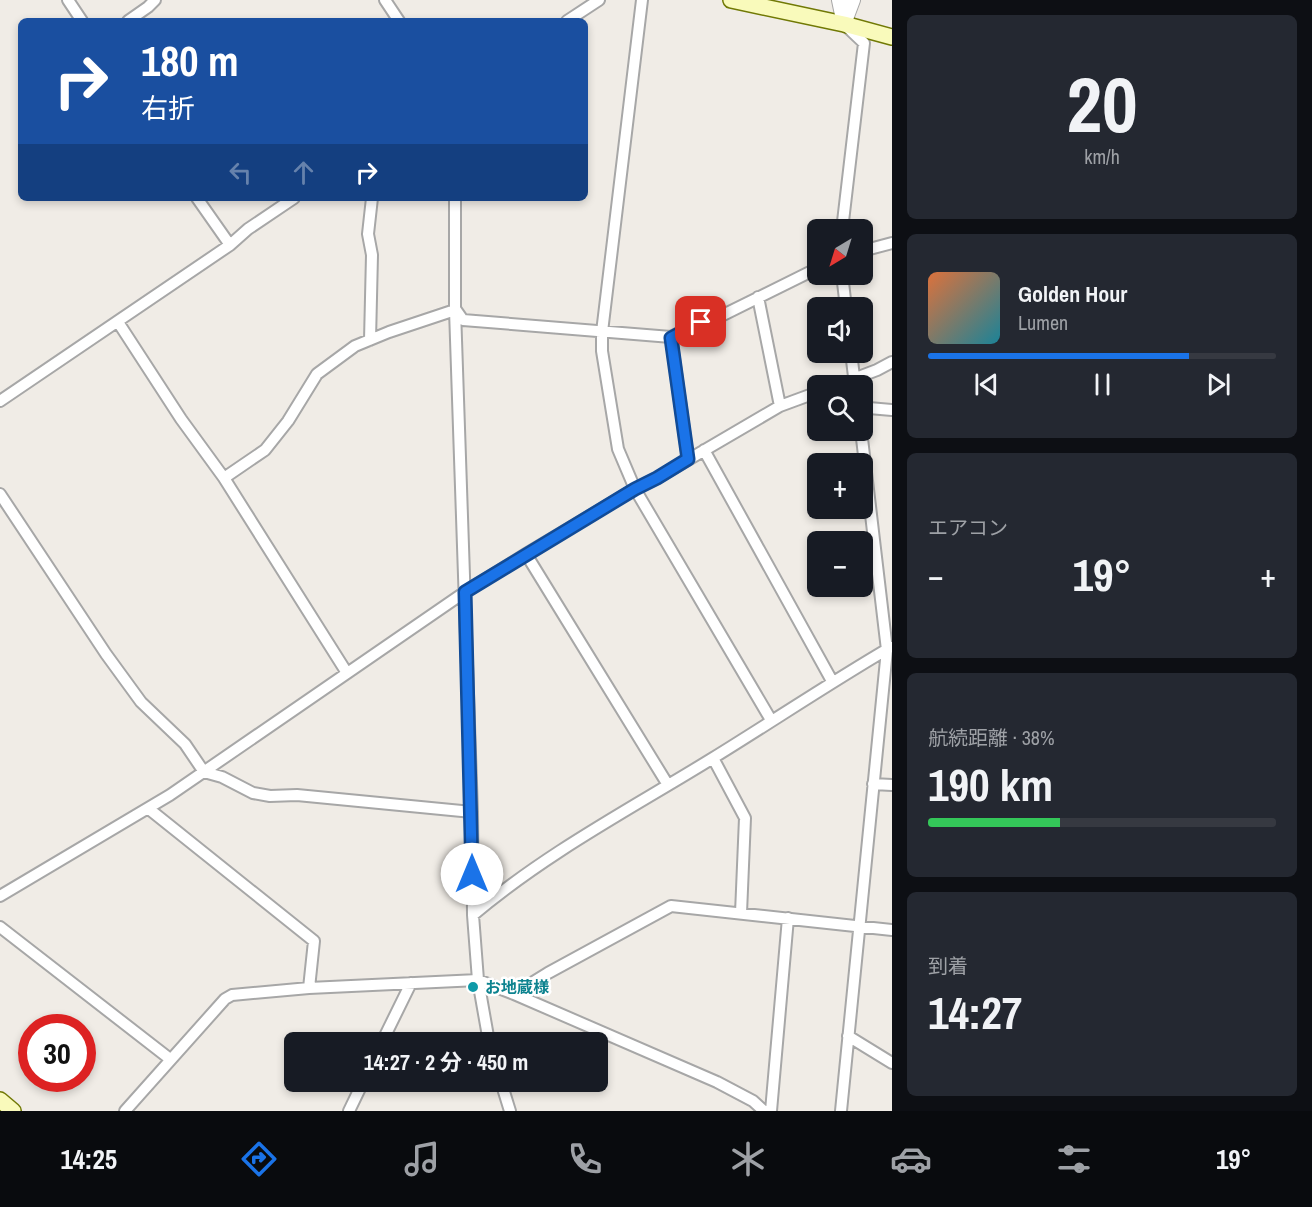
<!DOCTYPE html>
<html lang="ja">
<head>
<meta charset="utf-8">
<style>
	body { margin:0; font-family:"Archivo Narrow","Noto Sans JP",sans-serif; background:#242831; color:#f1f3f6; height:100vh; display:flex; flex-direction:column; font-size:22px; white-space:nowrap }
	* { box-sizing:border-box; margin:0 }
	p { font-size:20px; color:#9ea1a6 }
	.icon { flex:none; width:33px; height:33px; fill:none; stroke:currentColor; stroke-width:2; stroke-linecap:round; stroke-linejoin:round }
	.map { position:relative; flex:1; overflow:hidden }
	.details { display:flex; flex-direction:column; gap:15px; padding:15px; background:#0d0f14; width:420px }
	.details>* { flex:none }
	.guide { position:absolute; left:18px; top:18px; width:570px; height:183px; border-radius:9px; box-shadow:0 3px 9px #0003; background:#1a4fa0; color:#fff; overflow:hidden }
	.needle { width:39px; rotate:218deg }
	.buttons { position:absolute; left:807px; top:219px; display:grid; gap:12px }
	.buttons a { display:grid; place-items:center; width:66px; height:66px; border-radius:9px; background:#171b24; box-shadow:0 3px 9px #0003; font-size:30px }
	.speed { position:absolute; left:18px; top:1014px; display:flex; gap:12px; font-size:30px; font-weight:700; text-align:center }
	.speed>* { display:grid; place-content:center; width:78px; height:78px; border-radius:50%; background:#171b24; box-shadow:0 3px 9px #0003; line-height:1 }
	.speed .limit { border:9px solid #d22; background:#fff; color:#111 }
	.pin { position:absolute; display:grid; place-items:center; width:51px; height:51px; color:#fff; margin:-26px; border-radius:12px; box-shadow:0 3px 9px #0006 }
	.me { position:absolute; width:66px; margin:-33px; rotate:0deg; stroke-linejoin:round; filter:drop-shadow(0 0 4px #0008) }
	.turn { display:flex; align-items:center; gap:21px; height:126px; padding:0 24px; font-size:27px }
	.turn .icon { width:78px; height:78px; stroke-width:2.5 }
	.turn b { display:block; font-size:42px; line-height:51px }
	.lanes { display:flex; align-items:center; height:57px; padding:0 24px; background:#0003; justify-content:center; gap:30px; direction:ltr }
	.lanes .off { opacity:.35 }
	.big { font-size:45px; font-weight:700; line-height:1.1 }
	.details .widget { flex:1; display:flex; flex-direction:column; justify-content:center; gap:9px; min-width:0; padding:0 21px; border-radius:9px; background:#242831 }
	.details .dial { align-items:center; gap:0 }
	.dial b { font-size:78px; line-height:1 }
	.song { display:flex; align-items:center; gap:18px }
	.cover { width:72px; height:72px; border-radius:9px; background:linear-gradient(135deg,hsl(20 70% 55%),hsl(190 70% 35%)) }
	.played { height:6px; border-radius:3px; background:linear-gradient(90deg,#1a73e8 75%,#363941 75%) }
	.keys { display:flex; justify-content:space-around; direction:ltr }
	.heat { display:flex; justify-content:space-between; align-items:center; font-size:33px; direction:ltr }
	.charge { height:9px; border-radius:4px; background:linear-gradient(90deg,#34c759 38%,#363941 0) }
	.trip { position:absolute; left:284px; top:1032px; width:324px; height:60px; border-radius:9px; background:#171b24; box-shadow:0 3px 9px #0003; font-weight:700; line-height:60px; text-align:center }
	.tabs { display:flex; height:96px; justify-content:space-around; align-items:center; background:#090b0e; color:#9ea1a6 }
	.tabs .icon { width:42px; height:42px }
	.tabs .selected { color:#1a73e8 }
	.tabs b { font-size:27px; color:#f1f3f6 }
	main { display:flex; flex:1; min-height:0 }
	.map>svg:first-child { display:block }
</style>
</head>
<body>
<main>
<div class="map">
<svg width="892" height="1111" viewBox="0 0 892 1111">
	<rect width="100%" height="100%" fill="#f0ece6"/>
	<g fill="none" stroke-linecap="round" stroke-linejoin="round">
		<defs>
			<path id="minor" d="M68,0L82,21
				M385,0L399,21
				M642,0L602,332V351L618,449L635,489L771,720
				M128,21L148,7L155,0
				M567,21L599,0
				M197,198L230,245
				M455,198V310L472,812L473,915L478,980L489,1042
				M842,230L864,43L846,26
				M862,251L892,243
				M842,274L846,308
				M758,297L780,406
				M456,310L463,320L671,337L701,322L717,318L818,268
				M118,322L181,419L224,478L347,673
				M671,337L688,459
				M370,340L372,255L368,234L372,198
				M851,352L855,385
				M835,386L877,370L892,362
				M0,401L230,245L248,229L294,198
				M862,410L869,408L892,410
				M704,450L832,681
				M224,478L265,450L288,421L317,374L355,346L389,332L455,310
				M0,494L106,654L141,702L185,744L204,772L222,777L253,793L270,796L297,795L472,812
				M526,554L668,785
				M713,758L745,818L741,913
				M873,784L892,785
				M149,809L314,941L309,988
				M0,896L170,795L465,592L526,554L635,489L657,478L780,406L818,392
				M473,915C546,853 632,808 713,758C773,721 831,682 891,647
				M0,927L170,1059
				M514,994L548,973L671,906L892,930
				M848,1036L892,1063
				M382,1042L411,983
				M501,1082L510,1111
				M125,1111L225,999L232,995L309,988L478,980L514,994L717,1082L753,1101L764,1111
				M349,1111L363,1082
				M771,1111L788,918
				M841,1111L887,650L861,430"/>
			<path id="tertiary" d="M839,0L844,24
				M844,24L853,0"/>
			<path id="secondary" d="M731,0L844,24L892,37
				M0,1100L13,1111"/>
		</defs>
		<!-- minor casing -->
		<use href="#minor" stroke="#a7a7a7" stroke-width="14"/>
		<!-- tertiary casing -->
		<use href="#tertiary" stroke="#a7a7a7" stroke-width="16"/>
		<!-- secondary casing -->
		<use href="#secondary" stroke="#717905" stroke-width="18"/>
		<!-- minor -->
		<use href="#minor" stroke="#fff" stroke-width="10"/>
		<!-- tertiary -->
		<use href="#tertiary" stroke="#fff" stroke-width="14"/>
		<!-- secondary -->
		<use href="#secondary" stroke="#f9fabb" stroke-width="15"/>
	</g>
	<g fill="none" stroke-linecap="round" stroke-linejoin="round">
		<defs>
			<path id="route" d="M472,874L465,592L635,489L657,478L688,459L671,338L701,322"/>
		</defs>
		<!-- route casing -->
		<use href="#route" stroke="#114b97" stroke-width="15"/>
		<!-- route -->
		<use href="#route" stroke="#1a73e8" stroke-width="10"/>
	</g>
	<!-- markers -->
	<circle fill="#0f9aa8" stroke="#fff" stroke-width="2" cx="473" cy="987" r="6"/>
	<g text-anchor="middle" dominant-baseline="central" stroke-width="5" stroke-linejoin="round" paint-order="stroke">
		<!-- culture labels -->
		<g font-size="16" font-weight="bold" fill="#0d838f" stroke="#fff" text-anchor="start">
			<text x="485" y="987">お地蔵様</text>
		</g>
	</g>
</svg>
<div class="buttons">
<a><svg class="needle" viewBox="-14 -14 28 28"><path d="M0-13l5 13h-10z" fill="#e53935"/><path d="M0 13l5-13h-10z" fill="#9ea1a6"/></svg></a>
<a><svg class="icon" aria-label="sound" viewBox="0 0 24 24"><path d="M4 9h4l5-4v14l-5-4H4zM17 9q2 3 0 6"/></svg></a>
<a><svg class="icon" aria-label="search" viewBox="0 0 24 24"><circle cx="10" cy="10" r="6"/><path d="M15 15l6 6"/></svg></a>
<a>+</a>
<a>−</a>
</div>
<div class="speed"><div class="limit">30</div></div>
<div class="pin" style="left:701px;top:322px;background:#d93025"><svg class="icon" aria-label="arrive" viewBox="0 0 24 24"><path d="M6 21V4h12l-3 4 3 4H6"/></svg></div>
<svg class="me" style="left:472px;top:874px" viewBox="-20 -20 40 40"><circle r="19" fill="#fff"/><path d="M0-13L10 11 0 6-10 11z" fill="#1a73e8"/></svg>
<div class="trip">14:27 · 2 分 · 450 m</div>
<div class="guide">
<div class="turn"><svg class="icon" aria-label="right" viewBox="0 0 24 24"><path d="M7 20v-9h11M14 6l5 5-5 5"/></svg><div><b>180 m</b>右折</div></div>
<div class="lanes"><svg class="icon off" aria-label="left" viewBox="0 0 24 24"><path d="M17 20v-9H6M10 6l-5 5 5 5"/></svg><svg class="icon off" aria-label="ahead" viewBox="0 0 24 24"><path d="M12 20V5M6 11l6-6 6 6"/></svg><svg class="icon" aria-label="right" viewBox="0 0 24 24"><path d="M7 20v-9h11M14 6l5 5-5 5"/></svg></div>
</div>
</div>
<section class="details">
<div class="widget dial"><b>20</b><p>km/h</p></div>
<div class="widget">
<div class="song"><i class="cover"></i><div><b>Golden Hour</b><p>Lumen</p></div></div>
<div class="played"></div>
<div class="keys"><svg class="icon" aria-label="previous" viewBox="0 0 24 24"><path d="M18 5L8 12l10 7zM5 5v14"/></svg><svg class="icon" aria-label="pause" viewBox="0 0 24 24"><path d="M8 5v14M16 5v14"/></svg><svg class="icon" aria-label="next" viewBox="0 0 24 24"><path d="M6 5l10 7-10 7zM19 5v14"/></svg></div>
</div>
<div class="widget"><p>エアコン</p>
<div class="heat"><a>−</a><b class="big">19°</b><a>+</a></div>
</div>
<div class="widget"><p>航続距離 · 38%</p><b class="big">190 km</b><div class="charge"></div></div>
<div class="widget"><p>到着</p><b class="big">14:27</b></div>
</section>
</main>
<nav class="tabs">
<b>14:25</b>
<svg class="icon selected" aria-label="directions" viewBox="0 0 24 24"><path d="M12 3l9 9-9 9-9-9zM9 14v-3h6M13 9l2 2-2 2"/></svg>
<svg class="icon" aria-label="music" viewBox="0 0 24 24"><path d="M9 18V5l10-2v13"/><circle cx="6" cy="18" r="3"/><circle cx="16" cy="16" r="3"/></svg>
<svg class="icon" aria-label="phone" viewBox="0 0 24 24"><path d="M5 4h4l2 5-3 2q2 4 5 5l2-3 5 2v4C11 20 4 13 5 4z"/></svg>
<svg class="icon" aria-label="climate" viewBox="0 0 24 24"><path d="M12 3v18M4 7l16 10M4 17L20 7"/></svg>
<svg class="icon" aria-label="car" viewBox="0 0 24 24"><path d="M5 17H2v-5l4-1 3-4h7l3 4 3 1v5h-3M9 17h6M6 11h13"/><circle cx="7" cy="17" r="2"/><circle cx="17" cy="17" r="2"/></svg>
<svg class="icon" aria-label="filters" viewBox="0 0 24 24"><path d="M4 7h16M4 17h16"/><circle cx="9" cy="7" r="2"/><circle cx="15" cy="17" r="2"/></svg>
<b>19°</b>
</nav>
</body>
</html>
